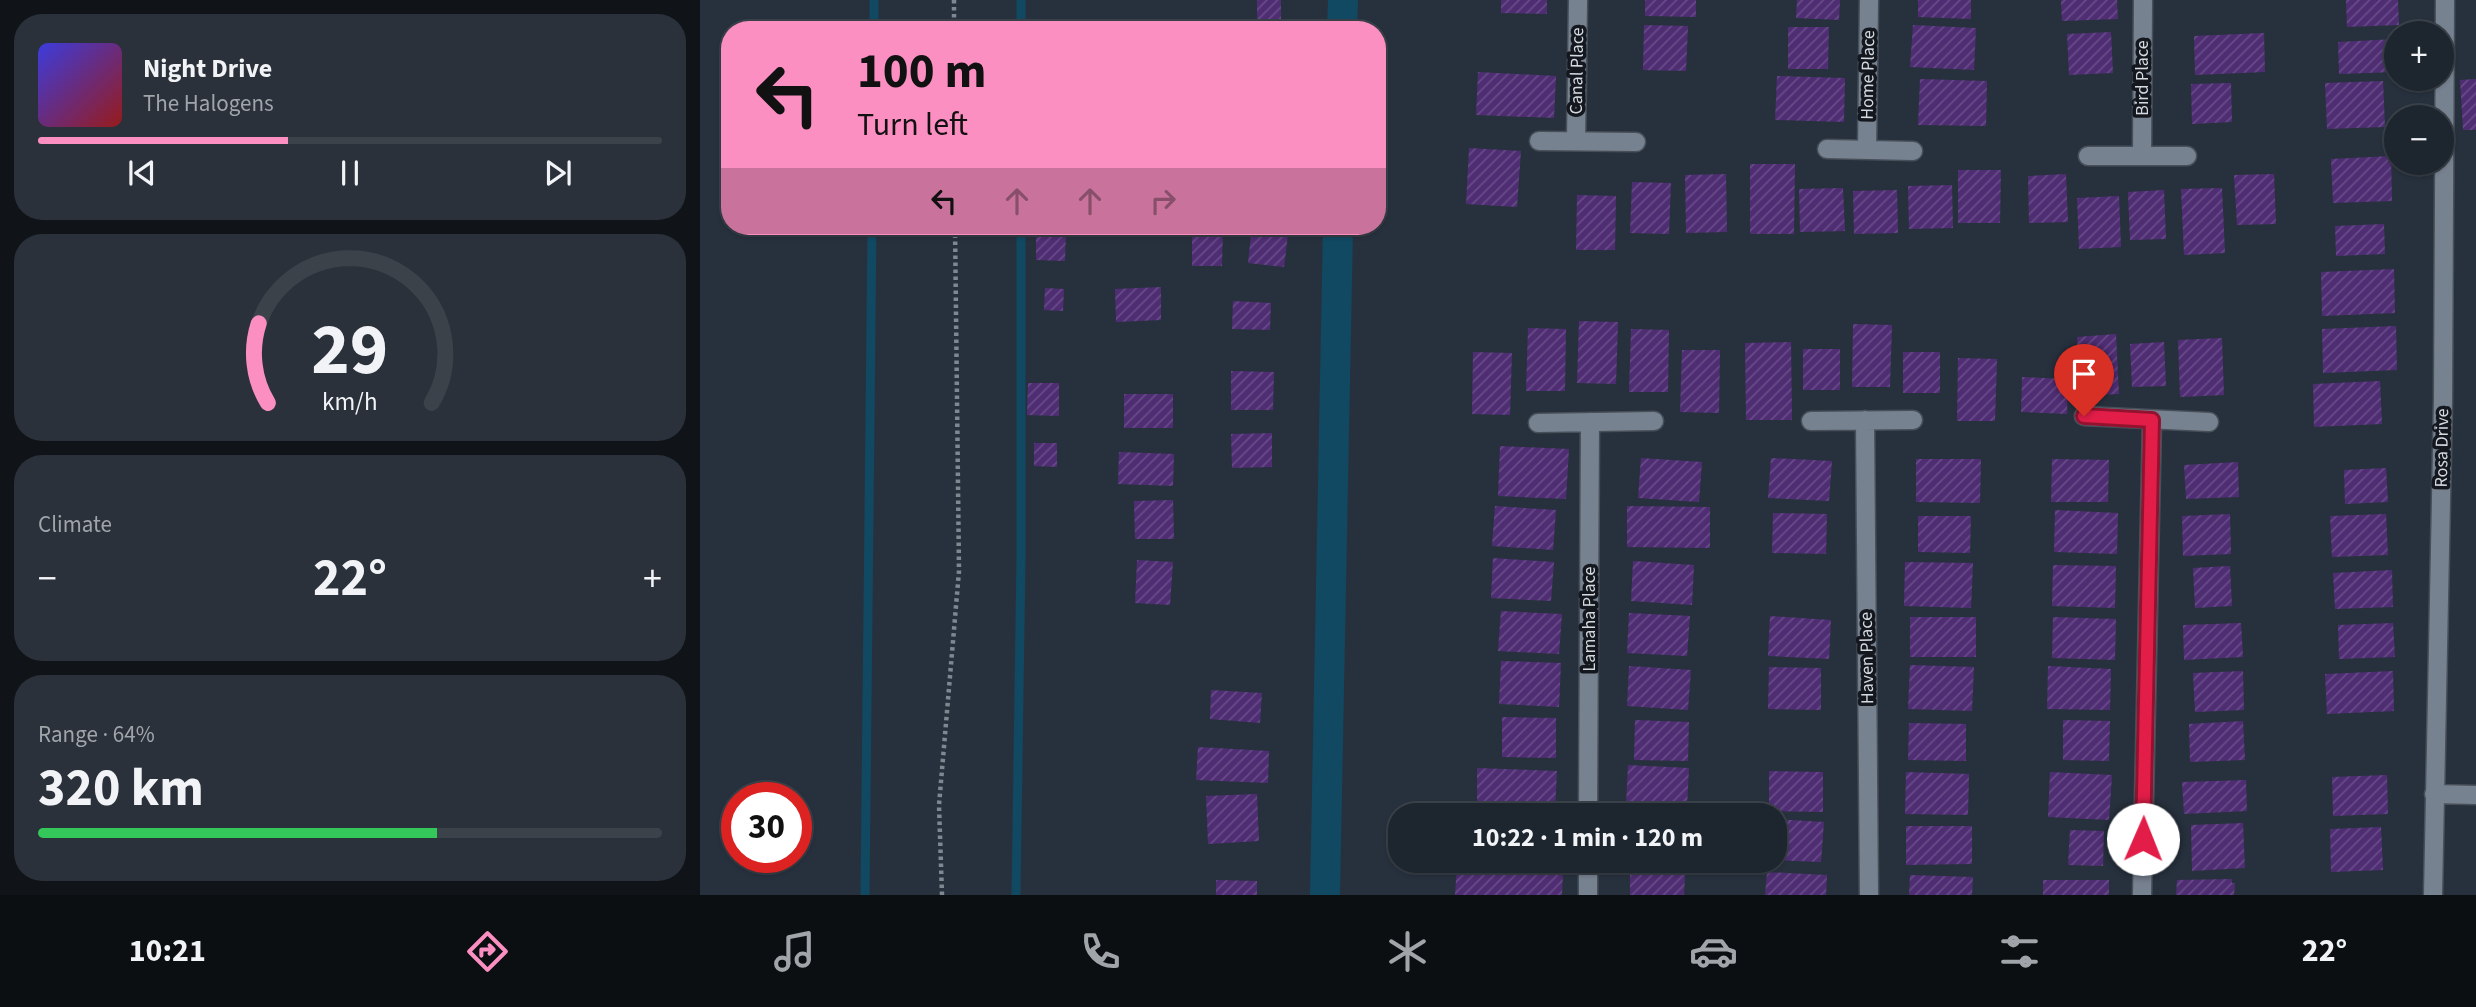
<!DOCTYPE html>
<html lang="en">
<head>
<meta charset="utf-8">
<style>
	body { margin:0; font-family:"Source Sans 3",sans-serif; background:#2a313a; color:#f1f3f6; height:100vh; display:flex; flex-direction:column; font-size:26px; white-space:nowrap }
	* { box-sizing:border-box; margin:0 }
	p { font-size:23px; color:#a0a5aa }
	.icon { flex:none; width:38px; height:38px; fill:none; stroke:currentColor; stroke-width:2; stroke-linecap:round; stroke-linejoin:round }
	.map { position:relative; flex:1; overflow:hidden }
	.details { display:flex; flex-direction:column; gap:14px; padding:14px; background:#101419; width:700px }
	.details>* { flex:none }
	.hud { position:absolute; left:21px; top:21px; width:665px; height:214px; border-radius:28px; box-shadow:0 2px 5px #0004,0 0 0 2px #3b424a; background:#fc8fc2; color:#111; overflow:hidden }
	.tools { position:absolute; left:1684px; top:21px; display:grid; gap:14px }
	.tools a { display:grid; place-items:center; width:70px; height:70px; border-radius:50%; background:#1d252e; box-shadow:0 2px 5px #0004,0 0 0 2px #3b424a; font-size:35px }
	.speed { position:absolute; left:21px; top:782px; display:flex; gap:14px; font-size:35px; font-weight:700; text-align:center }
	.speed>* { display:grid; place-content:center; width:91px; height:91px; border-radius:50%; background:#1d252e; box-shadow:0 2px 5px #0004,0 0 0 2px #3b424a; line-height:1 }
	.speed .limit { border:10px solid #d22; background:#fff; color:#111 }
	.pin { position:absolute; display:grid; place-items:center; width:60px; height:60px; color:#fff; margin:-72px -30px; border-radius:50% 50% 50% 0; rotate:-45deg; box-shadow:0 0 7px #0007 }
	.pin .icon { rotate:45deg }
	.me { position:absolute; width:77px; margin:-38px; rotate:1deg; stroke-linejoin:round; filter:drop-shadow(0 0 5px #0008) }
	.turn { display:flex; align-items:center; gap:24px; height:147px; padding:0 21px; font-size:32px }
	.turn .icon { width:91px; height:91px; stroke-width:2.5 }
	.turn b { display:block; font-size:49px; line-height:60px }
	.lanes { display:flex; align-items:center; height:66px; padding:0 21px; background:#0003; justify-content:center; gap:35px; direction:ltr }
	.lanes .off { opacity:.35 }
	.big { font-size:52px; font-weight:700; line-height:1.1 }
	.details .tile { flex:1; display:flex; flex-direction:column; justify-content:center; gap:10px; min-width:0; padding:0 24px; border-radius:28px; background:#2a313a }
	.details .dial { align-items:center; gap:0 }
	.dial svg { height:182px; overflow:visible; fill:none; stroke:#3b424a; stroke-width:7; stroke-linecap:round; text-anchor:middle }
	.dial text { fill:#f1f3f6; stroke:none }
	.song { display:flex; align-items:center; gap:21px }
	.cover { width:84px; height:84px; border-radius:10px; background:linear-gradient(135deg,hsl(240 70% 55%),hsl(0 70% 35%)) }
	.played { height:7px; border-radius:4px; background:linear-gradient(90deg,#fc8fc2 40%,#3b424a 40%) }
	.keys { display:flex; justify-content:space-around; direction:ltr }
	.heat { display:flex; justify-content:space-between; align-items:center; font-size:38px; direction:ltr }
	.charge { height:10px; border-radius:5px; background:linear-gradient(90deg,#34c759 64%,#3b424a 0) }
	.trip { position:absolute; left:688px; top:803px; width:399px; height:70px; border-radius:28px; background:#1d252e; box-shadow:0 2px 5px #0004,0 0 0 2px #3b424a; font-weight:700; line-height:70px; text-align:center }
	.dock { display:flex; height:112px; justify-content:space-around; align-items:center; background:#0c0f12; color:#a0a5aa }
	.dock .icon { width:49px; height:49px }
	.dock .selected { color:#fc8fc2 }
	.dock b { font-size:32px; color:#f1f3f6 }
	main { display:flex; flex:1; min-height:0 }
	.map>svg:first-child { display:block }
</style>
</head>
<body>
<main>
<section class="details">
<div class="tile">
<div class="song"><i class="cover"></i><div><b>Night Drive</b><p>The Halogens</p></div></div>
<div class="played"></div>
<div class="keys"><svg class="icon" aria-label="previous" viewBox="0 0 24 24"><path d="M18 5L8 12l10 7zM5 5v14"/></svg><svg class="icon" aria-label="pause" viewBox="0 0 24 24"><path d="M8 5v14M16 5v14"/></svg><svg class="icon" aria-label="next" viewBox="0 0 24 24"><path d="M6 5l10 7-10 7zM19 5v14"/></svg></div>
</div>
<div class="tile dial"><svg viewBox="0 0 100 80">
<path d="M14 69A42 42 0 1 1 86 69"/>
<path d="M14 69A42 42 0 0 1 10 34" stroke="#fc8fc2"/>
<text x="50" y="56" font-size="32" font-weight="700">29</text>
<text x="50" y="72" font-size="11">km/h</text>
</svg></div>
<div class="tile"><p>Climate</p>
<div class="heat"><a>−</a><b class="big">22°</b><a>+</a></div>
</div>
<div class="tile"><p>Range · 64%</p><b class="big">320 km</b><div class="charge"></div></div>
</section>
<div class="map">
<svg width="1776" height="895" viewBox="0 0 1776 895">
	<defs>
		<pattern id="building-hatch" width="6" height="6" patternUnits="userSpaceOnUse" patternTransform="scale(1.75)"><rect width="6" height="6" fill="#4f2d73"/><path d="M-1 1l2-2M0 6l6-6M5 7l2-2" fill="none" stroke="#674b87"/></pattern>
	</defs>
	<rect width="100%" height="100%" fill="#27313e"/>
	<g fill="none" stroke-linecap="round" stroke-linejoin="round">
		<!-- stream -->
		<path stroke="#114962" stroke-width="9" d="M321,0V30
			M174,30V0
			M165,895L172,226
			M316,895L321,559V226"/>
		<!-- canal -->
		<path stroke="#114962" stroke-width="30" d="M642,30L643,0
			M625,895L638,226"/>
	</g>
	<!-- building -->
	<path fill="url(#building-hatch)" d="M557,0H581V21H557Z
		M801,0H847V14L801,13Z
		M945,0H996V17L945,16Z
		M1097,0H1140L1139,20L1096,18Z
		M1218,0H1271V19L1218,17Z
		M1361,0H1417L1418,19L1362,21Z
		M1646,0H1698L1699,25L1647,27Z
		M944,25L988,26L986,71L943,70Z
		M1213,25L1276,28L1274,70L1210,67Z
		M1088,27H1129L1128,69H1088Z
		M1411,32L1413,73L1369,75L1367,34Z
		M1564,33L1565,72L1495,75L1494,36Z
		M1695,39L1696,72L1639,74L1638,42Z
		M778,72L856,76L854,118L776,115Z
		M1077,76L1145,78L1144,122L1075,120Z
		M1220,79L1287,81L1286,126L1218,125Z
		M1776,79V130H1763L1760,80Z
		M1683,81L1685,127L1627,129L1625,83Z
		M1531,83L1532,122L1492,124L1491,84Z
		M769,148L821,151L817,207L766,204Z
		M1691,156L1692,201L1633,203L1631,159Z
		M1050,164H1095L1094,234H1050Z
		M1258,170H1301L1300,223H1258Z
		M1026,174L1027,232L986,233L985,175Z
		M1366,174L1368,222L1329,223L1328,176Z
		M1574,174L1576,224L1537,225L1534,175Z
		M932,182L971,183L969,234L930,233Z
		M1252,185L1253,228L1209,229L1208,186Z
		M1143,188L1145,231L1100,232L1099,189Z
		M1522,188L1525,253L1484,255L1481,189Z
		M1197,190L1198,233L1154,234L1153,191Z
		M1464,190L1466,239L1430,240L1428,192Z
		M877,195L916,196L915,250H876Z
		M1419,196L1421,247L1379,249L1377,198Z
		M1684,224L1685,254L1636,256L1635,226Z
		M492,226H523L522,266H492Z
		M552,226H589L584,267L548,263Z
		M336,231L366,232L365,261L336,260Z
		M1694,269L1695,313L1622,316L1621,272Z
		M461,287V320L416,322L415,289Z
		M345,288L364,289L363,311L344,310Z
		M533,301L571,303L570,330L532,329Z
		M879,321L918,322L916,384L877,383Z
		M1153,324L1192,325L1190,387H1152Z
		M1696,326L1697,370L1623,373L1622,329Z
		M828,328L866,329L865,391H826Z
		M931,329L969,330L968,392H929Z
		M1416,334L1419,394L1379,396L1377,337Z
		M1522,338L1524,395L1480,397L1478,340Z
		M1091,342L1092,420H1046L1045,343Z
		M1464,342L1466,386L1432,387L1430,344Z
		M1103,349H1140V390H1103Z
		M982,350H1020L1019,413L980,412Z
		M773,352L812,353L810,415L772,414Z
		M1203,352H1240V393H1203Z
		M1258,358L1297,359L1295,421H1257Z
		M531,371L574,372L573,410H531Z
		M1322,377L1368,379L1367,414L1321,412Z
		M1680,381L1682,424L1614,427L1613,384Z
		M328,383H359V416L327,415Z
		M424,394H473V428H424Z
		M572,433V467L532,468L531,434Z
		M334,443H357V467L334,466Z
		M800,446L869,449L866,499L798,496Z
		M419,452L474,454L473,486L418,484Z
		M941,458L1002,462L999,502L938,498Z
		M1071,458L1132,461L1129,501L1068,498Z
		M1216,459H1281L1280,503L1216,502Z
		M1352,459L1409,460L1408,502H1351Z
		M1538,462L1539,497L1486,499L1484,465Z
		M1686,468L1688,502L1645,504L1644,470Z
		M473,500L474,539H435L434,501Z
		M795,506L856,510L853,550L792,546Z
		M927,506L1010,507V548L927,547Z
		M1355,510L1418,513L1417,554L1354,552Z
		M1073,513L1127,514L1126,554L1072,553Z
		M1530,514L1531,554L1483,556L1482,516Z
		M1686,514L1688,555L1632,557L1630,516Z
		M1218,516H1271L1270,553L1218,552Z
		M793,558L854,562L851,601L791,598Z
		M437,560L473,562L470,605L435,603Z
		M933,561L994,565L992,605L931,601Z
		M1205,562L1273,563L1271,608L1204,606Z
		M1353,565L1416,566L1415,608L1352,606Z
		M1530,566L1532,606L1495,608L1493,568Z
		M1692,570L1693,607L1635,609L1633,573Z
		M801,611L862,614L859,654L798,651Z
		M929,613L990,616L987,656L927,653Z
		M1070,616L1131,620L1129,659L1068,656Z
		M1210,617H1276V657H1210Z
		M1353,617L1416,619L1415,660L1352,658Z
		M1541,623L1543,657L1484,660L1483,625Z
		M1693,623L1695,657L1639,659L1638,625Z
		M801,661L861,663L859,707L799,704Z
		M1210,665L1274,667L1272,711L1208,709Z
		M929,666L991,670L988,710L927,706Z
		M1348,666L1411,669L1410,710L1347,709Z
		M1069,667L1121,668V710L1068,709Z
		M1543,671L1544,710L1495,712L1493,673Z
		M1693,671L1694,711L1627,714L1625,674Z
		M511,690L562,693L560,723L510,719Z
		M802,717L856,718V758L802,757Z
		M935,720L989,722L988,761L934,760Z
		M1363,720L1410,721L1409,761L1363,760Z
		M1543,721L1545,760L1490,762L1489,724Z
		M1209,723L1266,724V761L1208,760Z
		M498,747L569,751L568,783L496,780Z
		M928,765L989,768L987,808L926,805Z
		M777,768L857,771L855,810L777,808Z
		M1069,771L1123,772V812L1069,811Z
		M1206,772L1269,774L1268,815L1205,814Z
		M1350,772L1412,775L1409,820L1348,817Z
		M1687,775L1688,814L1633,816L1632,777Z
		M1546,780L1547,811L1484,814L1482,782Z
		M557,794L559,841L508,844L506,796Z
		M1074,819L1124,822L1121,862L1074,860Z
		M1543,823L1545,868L1492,871L1491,825Z
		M1206,826H1272V864L1206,865Z
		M1681,827L1683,870L1631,872L1630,829Z
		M1370,830L1404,831L1403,866L1368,865Z
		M757,866L863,870L862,895H755Z
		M1067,872L1127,875L1126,895H1065Z
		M930,874L985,875L984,895H930Z
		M1210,875L1273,877L1272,895H1209Z
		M1532,879V883H1535L1534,895H1476L1477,880Z
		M516,880L557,881V895H516Z
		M1343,880H1409V895H1343Z"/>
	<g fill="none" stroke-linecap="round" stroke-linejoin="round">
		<defs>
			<path id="minor" d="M839,141L936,142
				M876,141L878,0
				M1127,149L1213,151
				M1167,150L1169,0
				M1388,156H1487
				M1442,156L1443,0
				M1384,416L1509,422
				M1165,420L1169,895
				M1111,421L1213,420
				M838,423L954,421
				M1734,794L1776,795
				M888,816L890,422
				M888,895V861
				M1442,895L1452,420
				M1733,895L1743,401L1745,0"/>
		</defs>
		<!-- minor casing -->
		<use href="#minor" stroke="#474f59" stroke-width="21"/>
		<!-- path -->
		<path stroke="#7f8791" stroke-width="4.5" stroke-dasharray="3.5 3.5" stroke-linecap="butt" d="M254,0V30
			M242,895L239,805L259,571L255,226"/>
		<!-- minor -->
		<use href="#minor" stroke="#778291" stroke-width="18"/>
	</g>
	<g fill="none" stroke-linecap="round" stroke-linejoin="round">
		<defs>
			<path id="route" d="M1384,416L1452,420L1443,839"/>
		</defs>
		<!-- route casing -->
		<use href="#route" stroke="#92132f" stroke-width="18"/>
		<!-- route -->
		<use href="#route" stroke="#e11d48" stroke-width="12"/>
	</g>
	<g text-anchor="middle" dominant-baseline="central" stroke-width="7" stroke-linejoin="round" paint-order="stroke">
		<!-- street labels -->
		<g font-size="18" fill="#d4dae2" stroke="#14181e">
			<text transform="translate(877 71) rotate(-89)">Canal Place</text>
			<text transform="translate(1168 75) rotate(-89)">Home Place</text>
			<text transform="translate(1442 78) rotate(-90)">Bird Place</text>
			<text transform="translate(1742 448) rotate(-89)">Rosa Drive</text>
			<text transform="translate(889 619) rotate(-90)">Lamaha Place</text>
			<text transform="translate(1167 658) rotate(-91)">Haven Place</text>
		</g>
	</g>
</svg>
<div class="tools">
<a>+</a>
<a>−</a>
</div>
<div class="speed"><div class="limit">30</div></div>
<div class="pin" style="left:1384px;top:416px;background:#d93025"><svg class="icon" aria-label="arrive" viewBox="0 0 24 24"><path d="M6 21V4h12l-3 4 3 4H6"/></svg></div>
<svg class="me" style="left:1443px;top:839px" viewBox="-20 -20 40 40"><circle r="19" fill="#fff"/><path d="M0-13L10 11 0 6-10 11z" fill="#e11d48"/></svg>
<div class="trip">10:22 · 1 min · 120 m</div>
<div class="hud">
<div class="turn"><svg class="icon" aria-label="left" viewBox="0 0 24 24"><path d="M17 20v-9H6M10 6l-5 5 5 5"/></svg><div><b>100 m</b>Turn left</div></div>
<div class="lanes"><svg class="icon" aria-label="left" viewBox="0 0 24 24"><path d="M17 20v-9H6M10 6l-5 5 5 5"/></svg><svg class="icon off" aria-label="ahead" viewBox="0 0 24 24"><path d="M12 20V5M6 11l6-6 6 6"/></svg><svg class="icon off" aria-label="ahead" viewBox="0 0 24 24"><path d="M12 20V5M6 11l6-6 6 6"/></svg><svg class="icon off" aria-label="right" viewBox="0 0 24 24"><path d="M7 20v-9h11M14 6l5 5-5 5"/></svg></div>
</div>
</div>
</main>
<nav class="dock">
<b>10:21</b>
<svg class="icon selected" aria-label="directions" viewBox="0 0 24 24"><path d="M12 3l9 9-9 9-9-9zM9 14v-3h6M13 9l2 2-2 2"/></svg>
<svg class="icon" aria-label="music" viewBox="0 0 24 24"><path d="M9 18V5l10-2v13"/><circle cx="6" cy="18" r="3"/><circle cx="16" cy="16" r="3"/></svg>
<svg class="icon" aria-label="phone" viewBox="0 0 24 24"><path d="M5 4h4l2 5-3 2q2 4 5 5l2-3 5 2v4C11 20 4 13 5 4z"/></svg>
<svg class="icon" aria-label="climate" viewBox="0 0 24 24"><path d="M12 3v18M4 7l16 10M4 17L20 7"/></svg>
<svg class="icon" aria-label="car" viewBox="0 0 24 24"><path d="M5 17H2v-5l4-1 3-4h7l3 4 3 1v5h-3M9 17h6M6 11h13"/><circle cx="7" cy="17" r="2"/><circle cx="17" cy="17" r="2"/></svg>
<svg class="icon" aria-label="filters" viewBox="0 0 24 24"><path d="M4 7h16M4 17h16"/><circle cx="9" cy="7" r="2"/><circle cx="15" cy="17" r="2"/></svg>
<b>22°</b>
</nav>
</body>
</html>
